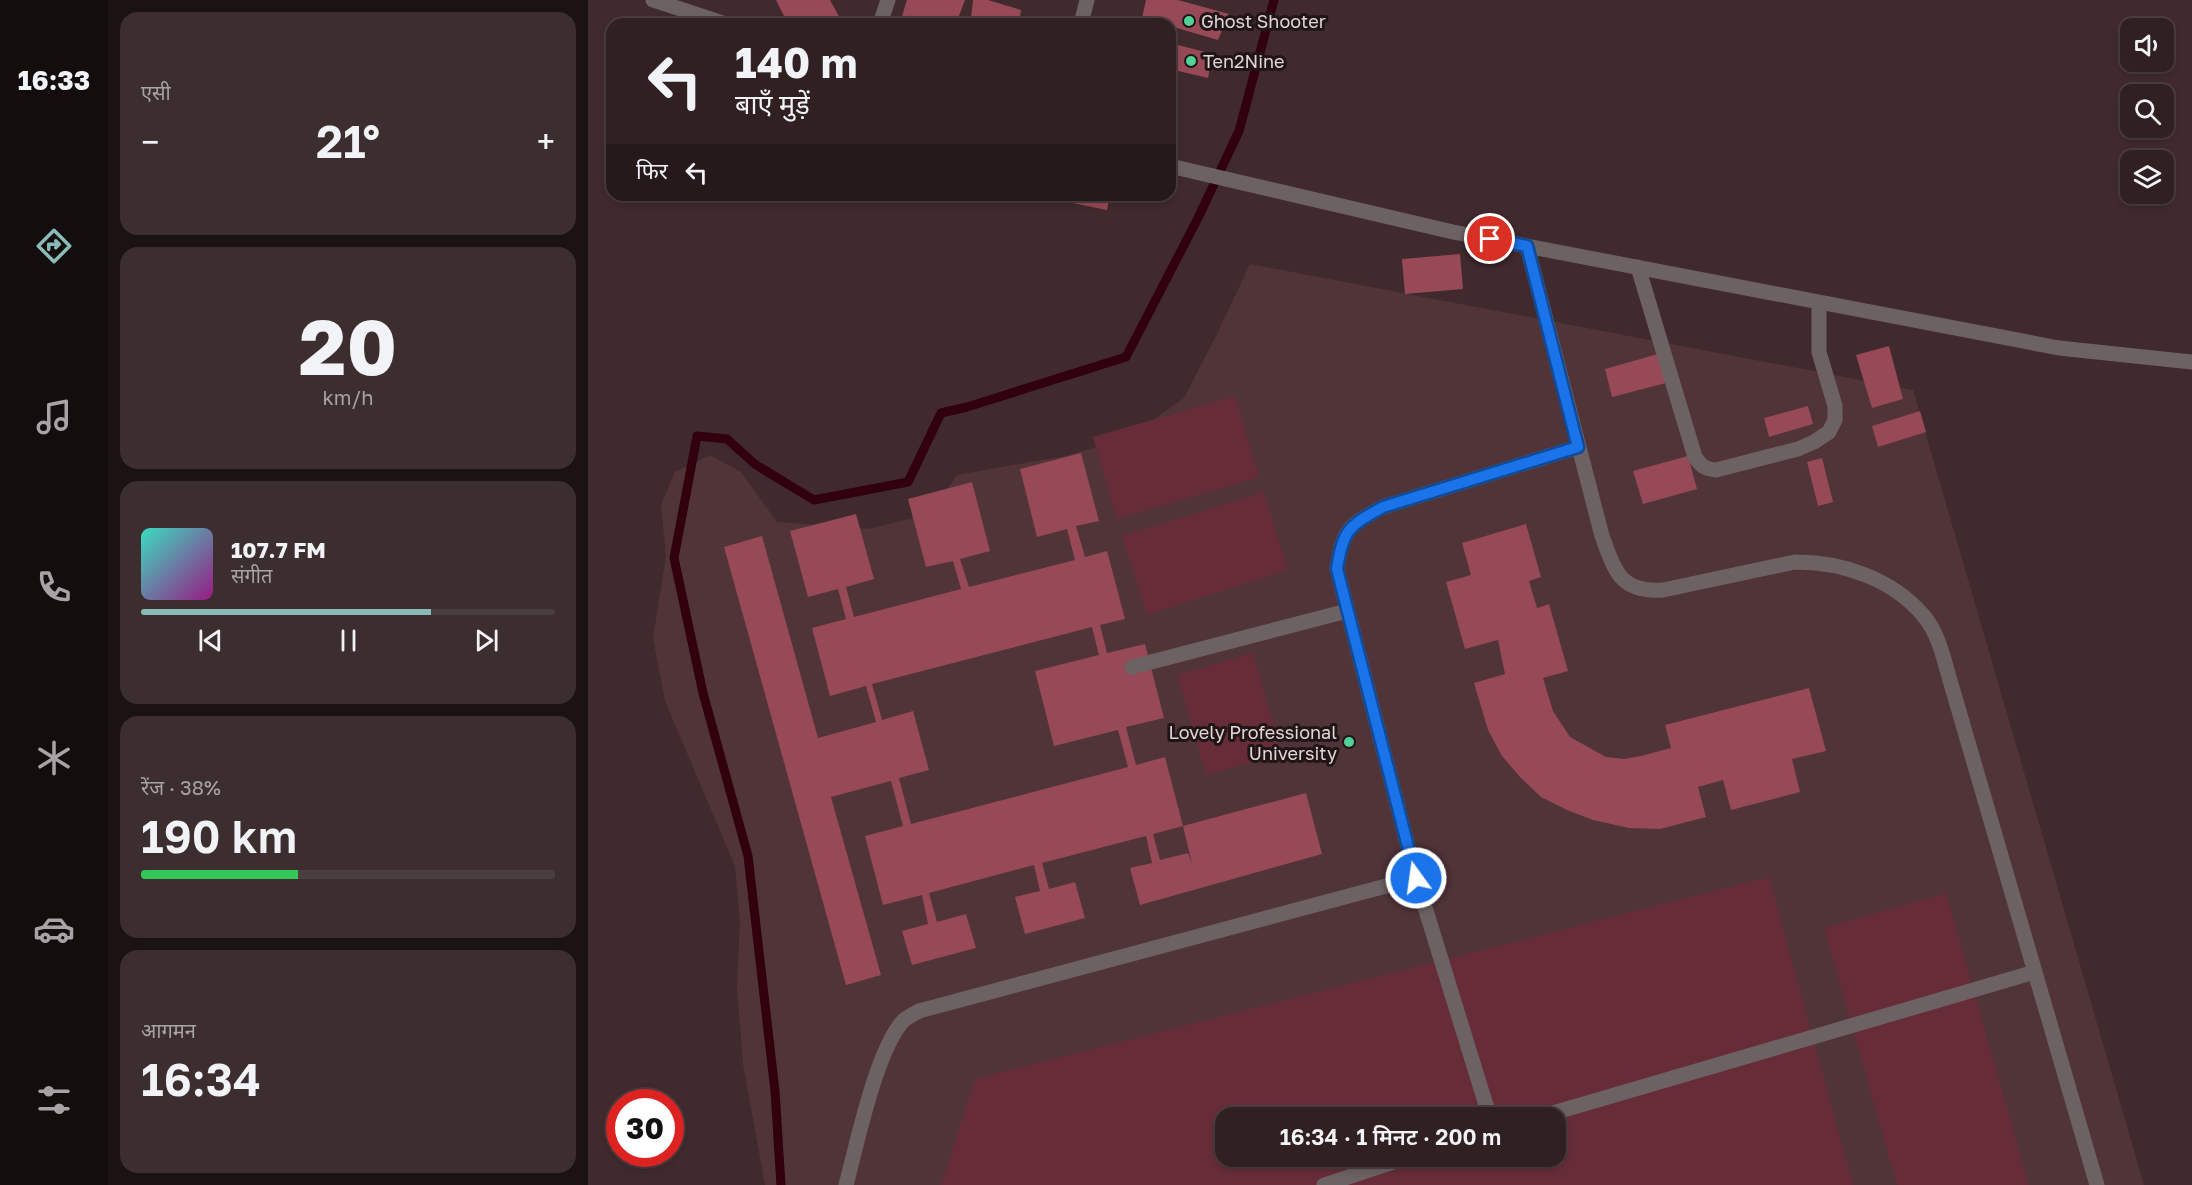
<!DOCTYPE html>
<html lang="hi">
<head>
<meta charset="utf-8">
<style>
	body { margin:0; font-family:"Golos Text","Noto Sans Devanagari",sans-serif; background:#3c2d2f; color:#f1f3f6; height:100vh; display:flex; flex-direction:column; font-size:22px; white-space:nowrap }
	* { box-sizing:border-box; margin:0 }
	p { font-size:20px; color:#a8a3a5 }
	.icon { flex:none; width:33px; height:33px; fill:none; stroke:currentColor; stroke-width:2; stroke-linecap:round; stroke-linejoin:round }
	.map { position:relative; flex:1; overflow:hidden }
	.panel { display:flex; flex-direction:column; gap:12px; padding:12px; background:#1a1213; width:480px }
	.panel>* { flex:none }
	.top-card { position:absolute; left:18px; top:18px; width:570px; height:183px; border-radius:18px; box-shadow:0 3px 9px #0003,0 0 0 2px #4b3e40; background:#302022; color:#f1f3f6; overflow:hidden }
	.fabs { position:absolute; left:1532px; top:18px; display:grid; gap:12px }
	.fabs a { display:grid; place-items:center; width:54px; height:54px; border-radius:12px; background:#302022; box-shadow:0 3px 9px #0003,0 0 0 2px #4b3e40; font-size:30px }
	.speed { position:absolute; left:18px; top:1089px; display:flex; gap:12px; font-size:30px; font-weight:700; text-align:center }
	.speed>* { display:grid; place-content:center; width:78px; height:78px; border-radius:50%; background:#302022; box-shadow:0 3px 9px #0003,0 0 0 2px #4b3e40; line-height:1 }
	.speed .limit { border:9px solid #d22; background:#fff; color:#111 }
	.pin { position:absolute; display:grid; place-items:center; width:51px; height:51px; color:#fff; margin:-26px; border:3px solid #fff; border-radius:50%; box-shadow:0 2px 6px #0007 }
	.me { position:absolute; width:66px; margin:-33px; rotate:346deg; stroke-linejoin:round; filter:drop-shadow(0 0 4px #0008) }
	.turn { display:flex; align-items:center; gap:21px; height:126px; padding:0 30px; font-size:27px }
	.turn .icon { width:78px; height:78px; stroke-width:2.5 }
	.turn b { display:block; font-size:42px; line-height:51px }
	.then { display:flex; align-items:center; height:57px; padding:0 30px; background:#0003; gap:12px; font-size:22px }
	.big { font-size:45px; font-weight:600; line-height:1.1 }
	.panel .tile { flex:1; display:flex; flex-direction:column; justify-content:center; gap:9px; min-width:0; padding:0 21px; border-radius:18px; background:#3c2d2f }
	.panel .dial { align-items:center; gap:0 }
	.dial b { font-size:78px; line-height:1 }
	.song { display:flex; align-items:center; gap:18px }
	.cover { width:72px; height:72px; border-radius:9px; background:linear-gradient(135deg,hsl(170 70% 55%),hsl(310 70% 35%)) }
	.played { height:6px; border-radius:3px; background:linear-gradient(90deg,#8bbbb9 70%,#4b3e40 70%) }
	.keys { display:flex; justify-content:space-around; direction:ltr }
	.heat { display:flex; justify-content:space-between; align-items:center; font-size:33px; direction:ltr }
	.charge { height:9px; border-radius:4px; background:linear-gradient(90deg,#34c759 38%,#4b3e40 0) }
	.trip { position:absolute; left:627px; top:1107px; width:351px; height:60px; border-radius:18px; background:#302022; box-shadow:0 3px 9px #0003,0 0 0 2px #4b3e40; font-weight:600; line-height:60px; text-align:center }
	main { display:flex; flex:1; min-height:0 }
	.tabs { display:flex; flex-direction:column; width:108px; justify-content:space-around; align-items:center; background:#130d0e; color:#a8a3a5 }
	.tabs .icon { width:42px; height:42px }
	.tabs .active { color:#8bbbb9 }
	.tabs b { font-size:27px; color:#f1f3f6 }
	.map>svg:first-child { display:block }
</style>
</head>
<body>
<main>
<nav class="tabs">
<b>16:33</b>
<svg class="icon active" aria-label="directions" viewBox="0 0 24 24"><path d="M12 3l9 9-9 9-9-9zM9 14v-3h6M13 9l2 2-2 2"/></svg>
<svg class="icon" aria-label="music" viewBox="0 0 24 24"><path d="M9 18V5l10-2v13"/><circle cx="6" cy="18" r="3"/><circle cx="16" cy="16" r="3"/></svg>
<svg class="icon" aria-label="phone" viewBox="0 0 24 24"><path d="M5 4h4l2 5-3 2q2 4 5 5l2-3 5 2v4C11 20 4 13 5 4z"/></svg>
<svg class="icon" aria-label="climate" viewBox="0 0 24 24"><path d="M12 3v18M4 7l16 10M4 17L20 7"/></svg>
<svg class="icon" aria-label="car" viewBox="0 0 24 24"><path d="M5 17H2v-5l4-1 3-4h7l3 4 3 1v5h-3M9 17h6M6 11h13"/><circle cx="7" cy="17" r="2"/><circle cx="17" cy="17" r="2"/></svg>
<svg class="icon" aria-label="filters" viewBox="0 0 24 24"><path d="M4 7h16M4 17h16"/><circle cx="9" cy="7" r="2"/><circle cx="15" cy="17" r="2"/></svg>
</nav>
<section class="panel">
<div class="tile"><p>एसी</p>
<div class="heat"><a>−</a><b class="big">21°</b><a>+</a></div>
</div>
<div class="tile dial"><b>20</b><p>km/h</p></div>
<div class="tile">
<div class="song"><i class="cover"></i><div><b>107.7 FM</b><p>संगीत</p></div></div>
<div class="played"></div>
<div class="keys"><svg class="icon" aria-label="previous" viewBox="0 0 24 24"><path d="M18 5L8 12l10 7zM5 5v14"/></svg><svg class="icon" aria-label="pause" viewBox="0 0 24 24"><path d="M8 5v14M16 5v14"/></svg><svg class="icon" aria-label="next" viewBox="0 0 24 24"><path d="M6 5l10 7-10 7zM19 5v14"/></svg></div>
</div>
<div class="tile"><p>रेंज · 38%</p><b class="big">190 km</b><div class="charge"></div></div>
<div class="tile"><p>आगमन</p><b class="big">16:34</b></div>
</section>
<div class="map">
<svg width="1604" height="1185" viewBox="0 0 1604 1185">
	<rect width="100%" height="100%" fill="#402a2d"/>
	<!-- built -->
	<path fill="#503438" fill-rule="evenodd" d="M662,264L1325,390L1556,1185H177L155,1064L149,987L152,922L147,866L77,701L65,638L78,556L73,505L87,472L122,455L153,472L189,522L280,529L342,514L369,475L477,456L540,438L596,398L629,334ZM638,1118H968V1156H638Z"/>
	<!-- green -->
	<path fill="#662d38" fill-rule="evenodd" d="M647,396L671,477L529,519L505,437Z
		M676,492L700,570L559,615L534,536Z
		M665,653L694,754L618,775L589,675Z
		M1181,877L1265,1185H353L387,1079ZM638,1118H968V1156H638Z
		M1358,893L1441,1185H1309L1236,928Z"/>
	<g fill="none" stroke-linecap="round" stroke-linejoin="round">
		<!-- stream -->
		<path stroke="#31000c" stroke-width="9" d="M193,1185L187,1091L160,856L115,693L86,558L109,436L139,439L168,465L226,500L320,482L353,413L379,407L538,357L610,218L651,131L686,0"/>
	</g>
	<!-- building -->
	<path fill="#974957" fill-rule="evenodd" d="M188,0H242L253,20L241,24H200Z
		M319,0H377L368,24H346L314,16Z
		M385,0H400L433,10L431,24H400L401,22L383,18Z
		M558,0H590L641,14L630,40L582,26V24L554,18Z
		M582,43L625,54L620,78L582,69Z
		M461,195H522L519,210L460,198Z
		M872,254L875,289L817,294L814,259Z
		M1301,346L1315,399L1284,408L1268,355Z
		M1070,354L1078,383L1024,397L1017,369Z
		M1220,406L1225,424L1181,437L1176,418Z
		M1332,411L1338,432L1290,447L1284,426Z
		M493,453L511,521L488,526L497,557L519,551L537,619L512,625L519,653L557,644L576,718L538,727L548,765L577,757L595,826L565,834L572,860L600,853L604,864L595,826L718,793L734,854L552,905L542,868L564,863L558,836L454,863L461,889L487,882L497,918L437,934L427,897L452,891L446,865L341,893L349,922L378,914L388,948L324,965L314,931L340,924L334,895L295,905L277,836L315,826L303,781L243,797L293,975L258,985L136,547L174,536L230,738L288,722L278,686L242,696L224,628L258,619L250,589L220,597L202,531L268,514L286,579L258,587L266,617L373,589L365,561L338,567L320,499L384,482L402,551L372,559L381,587L487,560L479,529L449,537L432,469ZM504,627L511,655L447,671L466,746L530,730L540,767L323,824L311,778L341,770L325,711L294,720L284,684Z
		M1100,456L1109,489L1055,504L1045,471Z
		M1234,458L1245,502L1230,506L1219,462Z
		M938,524L953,577L941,581L949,608L961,604L980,671L955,678L965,711L982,737L1018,757L1036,759L1053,756L1083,748L1077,725L1221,688L1238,751L1204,759L1212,792L1143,810L1135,780L1110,787L1118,817L1072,829L1041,828L1005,820L979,810L953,797L932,777L914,756L900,730L886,683L917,674L910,640L877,649L858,582L883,575L874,543Z"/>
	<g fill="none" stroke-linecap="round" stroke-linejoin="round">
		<!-- minor -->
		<path stroke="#6d6263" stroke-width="15" d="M65,0L138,24
			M292,24L300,0
			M493,24L499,0
			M582,166L865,232L1231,302L1471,348L1604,362
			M939,246L1014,536C1027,571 1032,593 1075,590L1207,562C1254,562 1303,578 1335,615C1348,630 1354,651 1359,670L1509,1185
			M1050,267L1107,457C1113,466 1117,469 1128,470L1210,449L1226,442L1241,432L1247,420V406L1231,352V302
			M544,667L759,611
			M828,878L902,1118
			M948,1118L1447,972
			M258,1185C269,1144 288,1051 315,1021C319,1017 326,1014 331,1011L828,878L749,569C755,529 760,526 795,507L990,447
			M736,1185L824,1156"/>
	</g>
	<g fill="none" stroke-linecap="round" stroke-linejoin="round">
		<defs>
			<path id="route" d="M828,878L749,569C755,529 761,526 795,507L990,447L939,246L902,239"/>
		</defs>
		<!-- route casing -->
		<use href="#route" stroke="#114b97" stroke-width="15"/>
		<!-- route -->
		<use href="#route" stroke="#1a73e8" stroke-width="10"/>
	</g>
	<!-- markers -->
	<g fill="#51d397" stroke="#201617" stroke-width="2">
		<circle cx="601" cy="21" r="6"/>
		<circle cx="603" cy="61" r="6"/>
		<circle cx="761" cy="742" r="6"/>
	</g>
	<g text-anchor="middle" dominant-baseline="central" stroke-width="6" stroke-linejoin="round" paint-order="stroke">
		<!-- poi labels -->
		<g font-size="18" fill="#e3d5d6" stroke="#201617" text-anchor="start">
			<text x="613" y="21">Ghost Shooter</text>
			<text x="615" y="61">Ten2Nine</text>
			<text x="749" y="732" text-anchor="end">Lovely Professional<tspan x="749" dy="21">University</tspan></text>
		</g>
	</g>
</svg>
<div class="fabs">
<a><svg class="icon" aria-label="sound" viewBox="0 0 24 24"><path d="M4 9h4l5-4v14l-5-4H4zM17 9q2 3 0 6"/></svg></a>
<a><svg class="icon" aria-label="search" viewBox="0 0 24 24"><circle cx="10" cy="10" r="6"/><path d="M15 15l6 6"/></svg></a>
<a><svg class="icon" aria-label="layers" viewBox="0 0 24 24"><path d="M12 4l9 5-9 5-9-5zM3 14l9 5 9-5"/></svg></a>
</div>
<div class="speed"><div class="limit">30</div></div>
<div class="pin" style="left:902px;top:239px;background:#d93025"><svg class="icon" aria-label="arrive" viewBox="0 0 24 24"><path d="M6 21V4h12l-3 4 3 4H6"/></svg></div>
<svg class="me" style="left:828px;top:878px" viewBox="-20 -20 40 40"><circle r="17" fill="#1a73e8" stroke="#fff" stroke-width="3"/><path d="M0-11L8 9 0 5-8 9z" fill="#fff"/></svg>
<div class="trip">16:34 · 1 मिनट · 200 m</div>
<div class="top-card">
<div class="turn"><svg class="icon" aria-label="left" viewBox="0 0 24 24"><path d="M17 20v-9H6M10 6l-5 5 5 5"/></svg><div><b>140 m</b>बाएँ मुड़ें</div></div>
<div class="then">फिर<svg class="icon" aria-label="left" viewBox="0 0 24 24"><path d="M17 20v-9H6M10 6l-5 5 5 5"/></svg></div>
</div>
</div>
</main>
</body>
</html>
